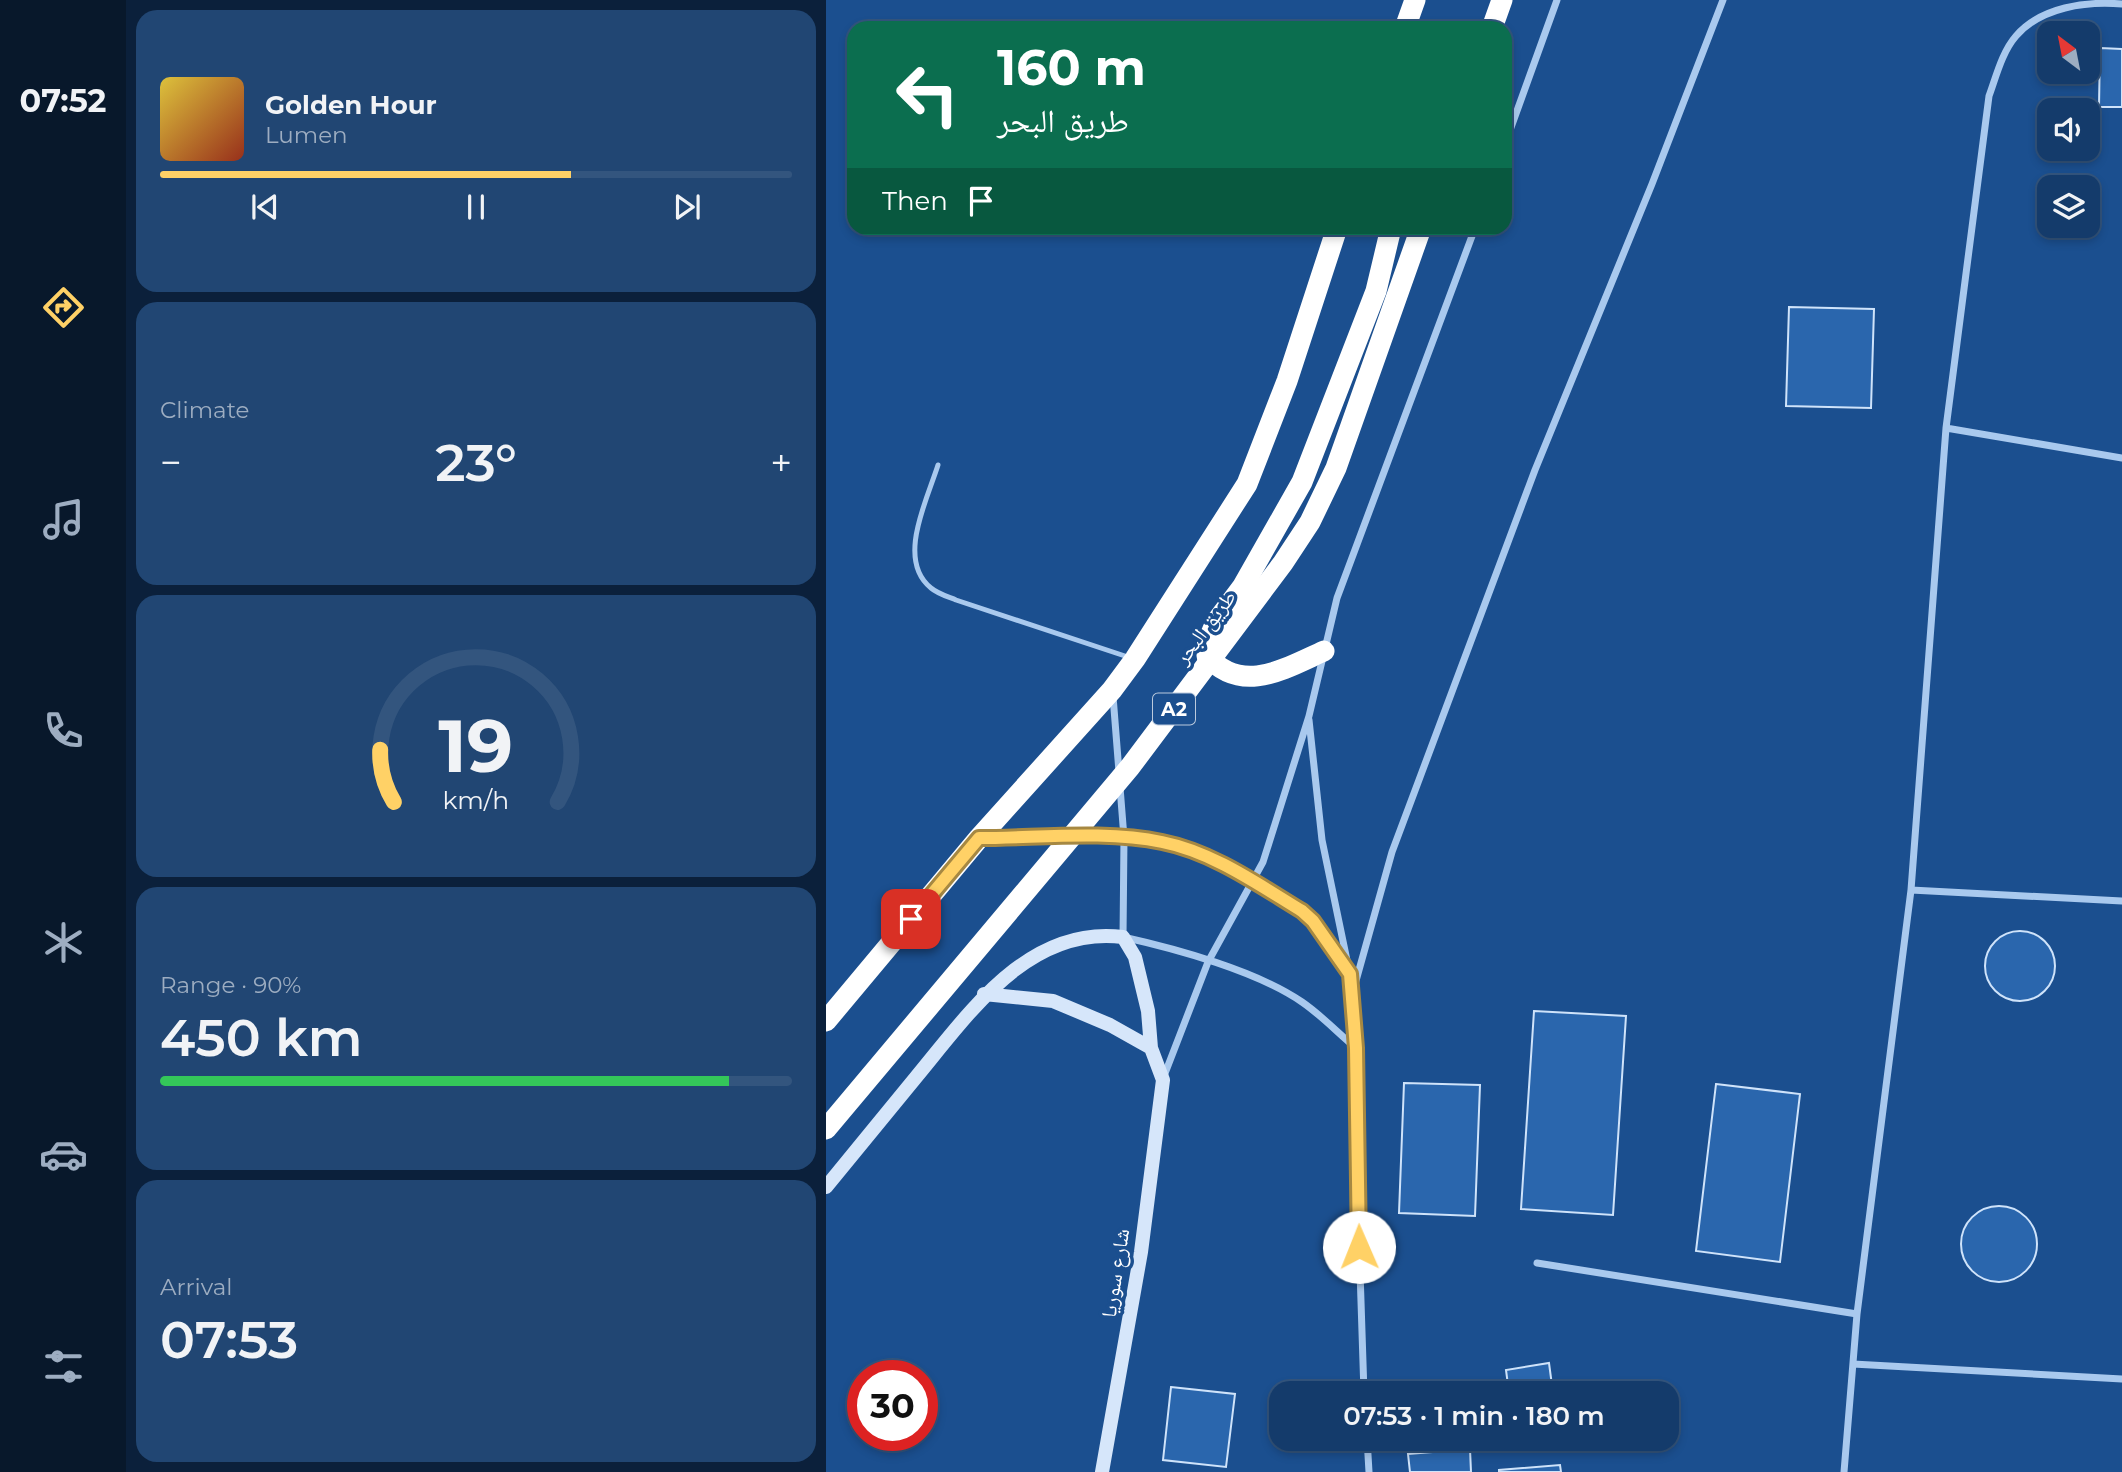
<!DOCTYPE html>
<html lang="en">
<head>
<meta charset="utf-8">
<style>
	body { margin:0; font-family:Montserrat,"Noto Naskh Arabic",sans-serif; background:#214673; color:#f1f3f6; height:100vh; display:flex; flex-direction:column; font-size:26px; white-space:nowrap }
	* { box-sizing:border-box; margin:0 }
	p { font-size:23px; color:#9dadc1 }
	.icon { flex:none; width:38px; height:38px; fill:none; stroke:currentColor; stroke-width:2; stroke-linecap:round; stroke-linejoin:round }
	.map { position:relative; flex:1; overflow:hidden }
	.details { display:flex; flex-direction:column; gap:10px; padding:10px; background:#0b203b; width:700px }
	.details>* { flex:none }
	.banner { position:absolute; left:21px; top:21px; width:665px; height:214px; border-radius:21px; box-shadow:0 4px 10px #0003,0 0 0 2px #33557e; background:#0b6e4f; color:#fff; overflow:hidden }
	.needle { width:46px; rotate:328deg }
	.controls { position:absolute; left:1211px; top:21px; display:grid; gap:14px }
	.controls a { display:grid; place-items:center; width:63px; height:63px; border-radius:14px; background:#143b6b; box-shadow:0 4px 10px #0003,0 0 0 2px #33557e; font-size:35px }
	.speed { position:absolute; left:21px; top:1360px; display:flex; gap:14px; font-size:35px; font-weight:700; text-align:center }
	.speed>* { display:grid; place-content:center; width:91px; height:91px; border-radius:50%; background:#143b6b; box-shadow:0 4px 10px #0003,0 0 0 2px #33557e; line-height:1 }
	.speed .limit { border:10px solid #d22; background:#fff; color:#111 }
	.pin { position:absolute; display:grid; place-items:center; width:60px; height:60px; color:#fff; margin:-30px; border-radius:14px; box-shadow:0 4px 10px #0006 }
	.me { position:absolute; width:77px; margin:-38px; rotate:359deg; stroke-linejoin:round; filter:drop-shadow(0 0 5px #0008) }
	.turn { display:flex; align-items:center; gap:24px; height:147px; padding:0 35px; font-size:32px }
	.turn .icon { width:91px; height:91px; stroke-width:2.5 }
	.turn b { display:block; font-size:49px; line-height:60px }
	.then { display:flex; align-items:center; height:66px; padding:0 35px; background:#0003; gap:14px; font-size:26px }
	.big { font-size:52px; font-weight:600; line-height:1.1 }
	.details .widget { flex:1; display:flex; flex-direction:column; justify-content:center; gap:10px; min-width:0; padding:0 24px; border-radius:21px; background:#214673 }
	.details .dial { align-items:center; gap:0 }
	.dial svg { height:182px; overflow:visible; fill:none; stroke:#33557e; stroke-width:7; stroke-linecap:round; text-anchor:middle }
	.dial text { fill:#f1f3f6; stroke:none }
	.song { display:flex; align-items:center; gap:21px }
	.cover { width:84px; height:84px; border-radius:10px; background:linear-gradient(135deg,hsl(50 70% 55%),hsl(10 70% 35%)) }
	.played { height:7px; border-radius:4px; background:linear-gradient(90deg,#ffd166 65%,#33557e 65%) }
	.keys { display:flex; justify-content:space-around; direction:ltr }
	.heat { display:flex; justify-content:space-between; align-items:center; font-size:38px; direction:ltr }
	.charge { height:10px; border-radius:5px; background:linear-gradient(90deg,#34c759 90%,#33557e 0) }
	.trip { position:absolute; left:443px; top:1381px; width:410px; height:70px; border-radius:21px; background:#143b6b; box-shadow:0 4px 10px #0003,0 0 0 2px #33557e; font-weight:600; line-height:70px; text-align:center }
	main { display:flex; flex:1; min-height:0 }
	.dock { display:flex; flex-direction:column; width:126px; justify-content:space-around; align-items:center; background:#08182b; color:#9dadc1 }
	.dock .icon { width:49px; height:49px }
	.dock .on { color:#ffd166 }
	.dock b { font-size:32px; color:#f1f3f6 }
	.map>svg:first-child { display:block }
</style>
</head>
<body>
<main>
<nav class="dock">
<b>07:52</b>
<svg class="icon on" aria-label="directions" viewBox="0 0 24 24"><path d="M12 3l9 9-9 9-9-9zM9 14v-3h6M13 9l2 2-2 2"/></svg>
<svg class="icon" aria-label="music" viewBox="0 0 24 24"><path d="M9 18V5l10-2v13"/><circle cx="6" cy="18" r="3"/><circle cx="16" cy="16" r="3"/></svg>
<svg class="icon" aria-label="phone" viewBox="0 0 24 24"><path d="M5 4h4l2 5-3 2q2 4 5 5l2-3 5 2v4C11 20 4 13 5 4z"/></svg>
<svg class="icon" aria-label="climate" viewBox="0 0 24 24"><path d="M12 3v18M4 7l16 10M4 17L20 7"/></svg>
<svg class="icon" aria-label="car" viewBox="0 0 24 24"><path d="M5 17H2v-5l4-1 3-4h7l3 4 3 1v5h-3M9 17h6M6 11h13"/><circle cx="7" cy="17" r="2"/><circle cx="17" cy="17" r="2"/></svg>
<svg class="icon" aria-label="filters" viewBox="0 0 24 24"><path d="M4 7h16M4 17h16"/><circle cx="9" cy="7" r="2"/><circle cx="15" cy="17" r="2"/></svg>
</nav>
<section class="details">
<div class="widget">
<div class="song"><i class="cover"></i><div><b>Golden Hour</b><p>Lumen</p></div></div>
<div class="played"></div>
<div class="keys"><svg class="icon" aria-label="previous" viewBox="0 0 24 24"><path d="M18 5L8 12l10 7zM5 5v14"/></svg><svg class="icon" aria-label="pause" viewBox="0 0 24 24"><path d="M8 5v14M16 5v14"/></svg><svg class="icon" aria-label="next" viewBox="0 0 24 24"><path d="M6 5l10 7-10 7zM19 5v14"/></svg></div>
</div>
<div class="widget"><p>Climate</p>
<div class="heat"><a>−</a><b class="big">23°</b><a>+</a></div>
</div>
<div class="widget dial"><svg viewBox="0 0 100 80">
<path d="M14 69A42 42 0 1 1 86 69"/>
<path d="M14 69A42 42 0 0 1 8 46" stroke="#ffd166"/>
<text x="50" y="56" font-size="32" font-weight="700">19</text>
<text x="50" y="72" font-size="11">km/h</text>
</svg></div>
<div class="widget"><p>Range · 90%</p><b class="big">450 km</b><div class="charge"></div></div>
<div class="widget"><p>Arrival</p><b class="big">07:53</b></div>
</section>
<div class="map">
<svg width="1296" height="1472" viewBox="0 0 1296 1472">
	<rect width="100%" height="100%" fill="#1b4f8f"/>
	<!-- building -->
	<path fill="#2a66ad" stroke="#cfe3fa" stroke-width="2" d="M1274,48L1296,49V107H1273Z
		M963,307L1048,309L1045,408L960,406Z
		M1159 966a35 35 0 1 1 70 0a35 35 0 1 1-70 0Z
		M708,1011L800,1016L787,1215L695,1209Z
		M578,1083L654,1085L649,1216L573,1213Z
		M890,1084L974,1094L954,1262L870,1251Z
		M1135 1244a38 38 0 1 1 76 0a38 38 0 1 1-76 0Z
		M723,1363L727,1393H683L680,1370Z
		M641,1383L642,1393H580V1387Z
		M345,1387L409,1394L400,1467L337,1460Z
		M667,1438H726L668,1447Z
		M644,1449L645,1472H584L582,1454Z
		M734,1465L735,1472H673V1470Z"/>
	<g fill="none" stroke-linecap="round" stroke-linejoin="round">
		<!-- lane -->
		<path stroke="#a9c9ee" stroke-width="5" d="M112,465C101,500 70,560 105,588C112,594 123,597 130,600L302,657"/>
		<!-- street -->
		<path stroke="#a9c9ee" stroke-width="7" d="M679,144L731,0
			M1120,428L1296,458
			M287,696L293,772
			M483,720L496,840L523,970
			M294,787L298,838L297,937C351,949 431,971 476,1002C495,1015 512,1033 530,1048
			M160,838H239
			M251,838H298L353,846L397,865L476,911L487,921L524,974L530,1048V1149L538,1393
			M1085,890L1296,901
			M526,995L566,852L709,470L826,184L897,0
			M338,1076L382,962L437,862L483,716L511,598L649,228
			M711,1263L1031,1314
			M1027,1364L1296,1379
			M541,1438L543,1472
			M1018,1472L1031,1314L1085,890L1120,428L1163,96C1170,77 1176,52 1190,36C1215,7 1260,1 1296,4"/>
		<!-- secondary -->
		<path stroke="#d6e6fa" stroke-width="14" d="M158,994L227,1001L284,1025L325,1048
			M0,1187C30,1150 61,1113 91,1076C144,1012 203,925 297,937L309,957L322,1011L325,1048L337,1080L315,1252L276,1472"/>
		<!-- highway -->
		<path stroke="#fff" stroke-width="21" d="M579,28L589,0
			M666,28L676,0
			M498,651C458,669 416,695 381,656L382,641L390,622L417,586L476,482L550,291L565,228
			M0,1021L153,838L286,690L309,659L421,484L461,381L511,228"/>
		<!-- highway-bridge -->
		<path stroke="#fff" stroke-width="21" d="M0,1129L304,767L457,563L484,522L510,468L595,228"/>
	</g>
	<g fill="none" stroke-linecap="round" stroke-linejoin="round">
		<defs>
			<path id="route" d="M85,919L153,838C211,838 280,830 336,842C387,852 433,885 476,911L487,921L524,974L530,1048L533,1247"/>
		</defs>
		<!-- route casing -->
		<use href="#route" stroke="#a68842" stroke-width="18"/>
		<!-- route -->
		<use href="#route" stroke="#ffd166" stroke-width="12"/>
	</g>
	<g text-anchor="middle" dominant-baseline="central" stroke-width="7" stroke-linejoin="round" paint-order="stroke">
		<!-- shield labels -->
		<rect fill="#1b4f8f" stroke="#bbcadd" stroke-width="2" x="327" y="693.5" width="42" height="31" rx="5"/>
		<g font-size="19" font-weight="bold" fill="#fff">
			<text x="348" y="709">A2</text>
		</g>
		<!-- street labels -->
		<g font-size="21" fill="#fff" stroke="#1b4f8f">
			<text transform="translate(379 627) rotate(-53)">طريق البحر</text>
			<text transform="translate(289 1273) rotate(-81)">شارع سوريا</text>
		</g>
	</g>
</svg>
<div class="controls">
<a><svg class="needle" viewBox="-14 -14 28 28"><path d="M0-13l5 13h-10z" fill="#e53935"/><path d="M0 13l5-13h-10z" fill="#9dadc1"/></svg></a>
<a><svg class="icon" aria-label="sound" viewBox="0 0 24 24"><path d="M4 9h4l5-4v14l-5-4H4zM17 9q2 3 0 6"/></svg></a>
<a><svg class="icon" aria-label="layers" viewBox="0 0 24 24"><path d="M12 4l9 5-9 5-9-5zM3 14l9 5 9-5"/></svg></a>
</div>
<div class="speed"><div class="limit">30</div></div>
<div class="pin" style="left:85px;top:919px;background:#d93025"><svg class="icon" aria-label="arrive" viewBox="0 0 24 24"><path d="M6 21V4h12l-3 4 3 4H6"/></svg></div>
<svg class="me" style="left:533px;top:1247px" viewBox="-20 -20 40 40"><circle r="19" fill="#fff"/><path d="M0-13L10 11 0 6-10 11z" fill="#ffd166"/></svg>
<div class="trip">07:53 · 1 min · 180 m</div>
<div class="banner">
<div class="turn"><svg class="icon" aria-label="left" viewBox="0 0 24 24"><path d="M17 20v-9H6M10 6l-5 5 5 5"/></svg><div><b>160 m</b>طريق البحر</div></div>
<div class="then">Then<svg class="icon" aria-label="arrive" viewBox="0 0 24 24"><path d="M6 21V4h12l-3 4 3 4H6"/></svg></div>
</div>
</div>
</main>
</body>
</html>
